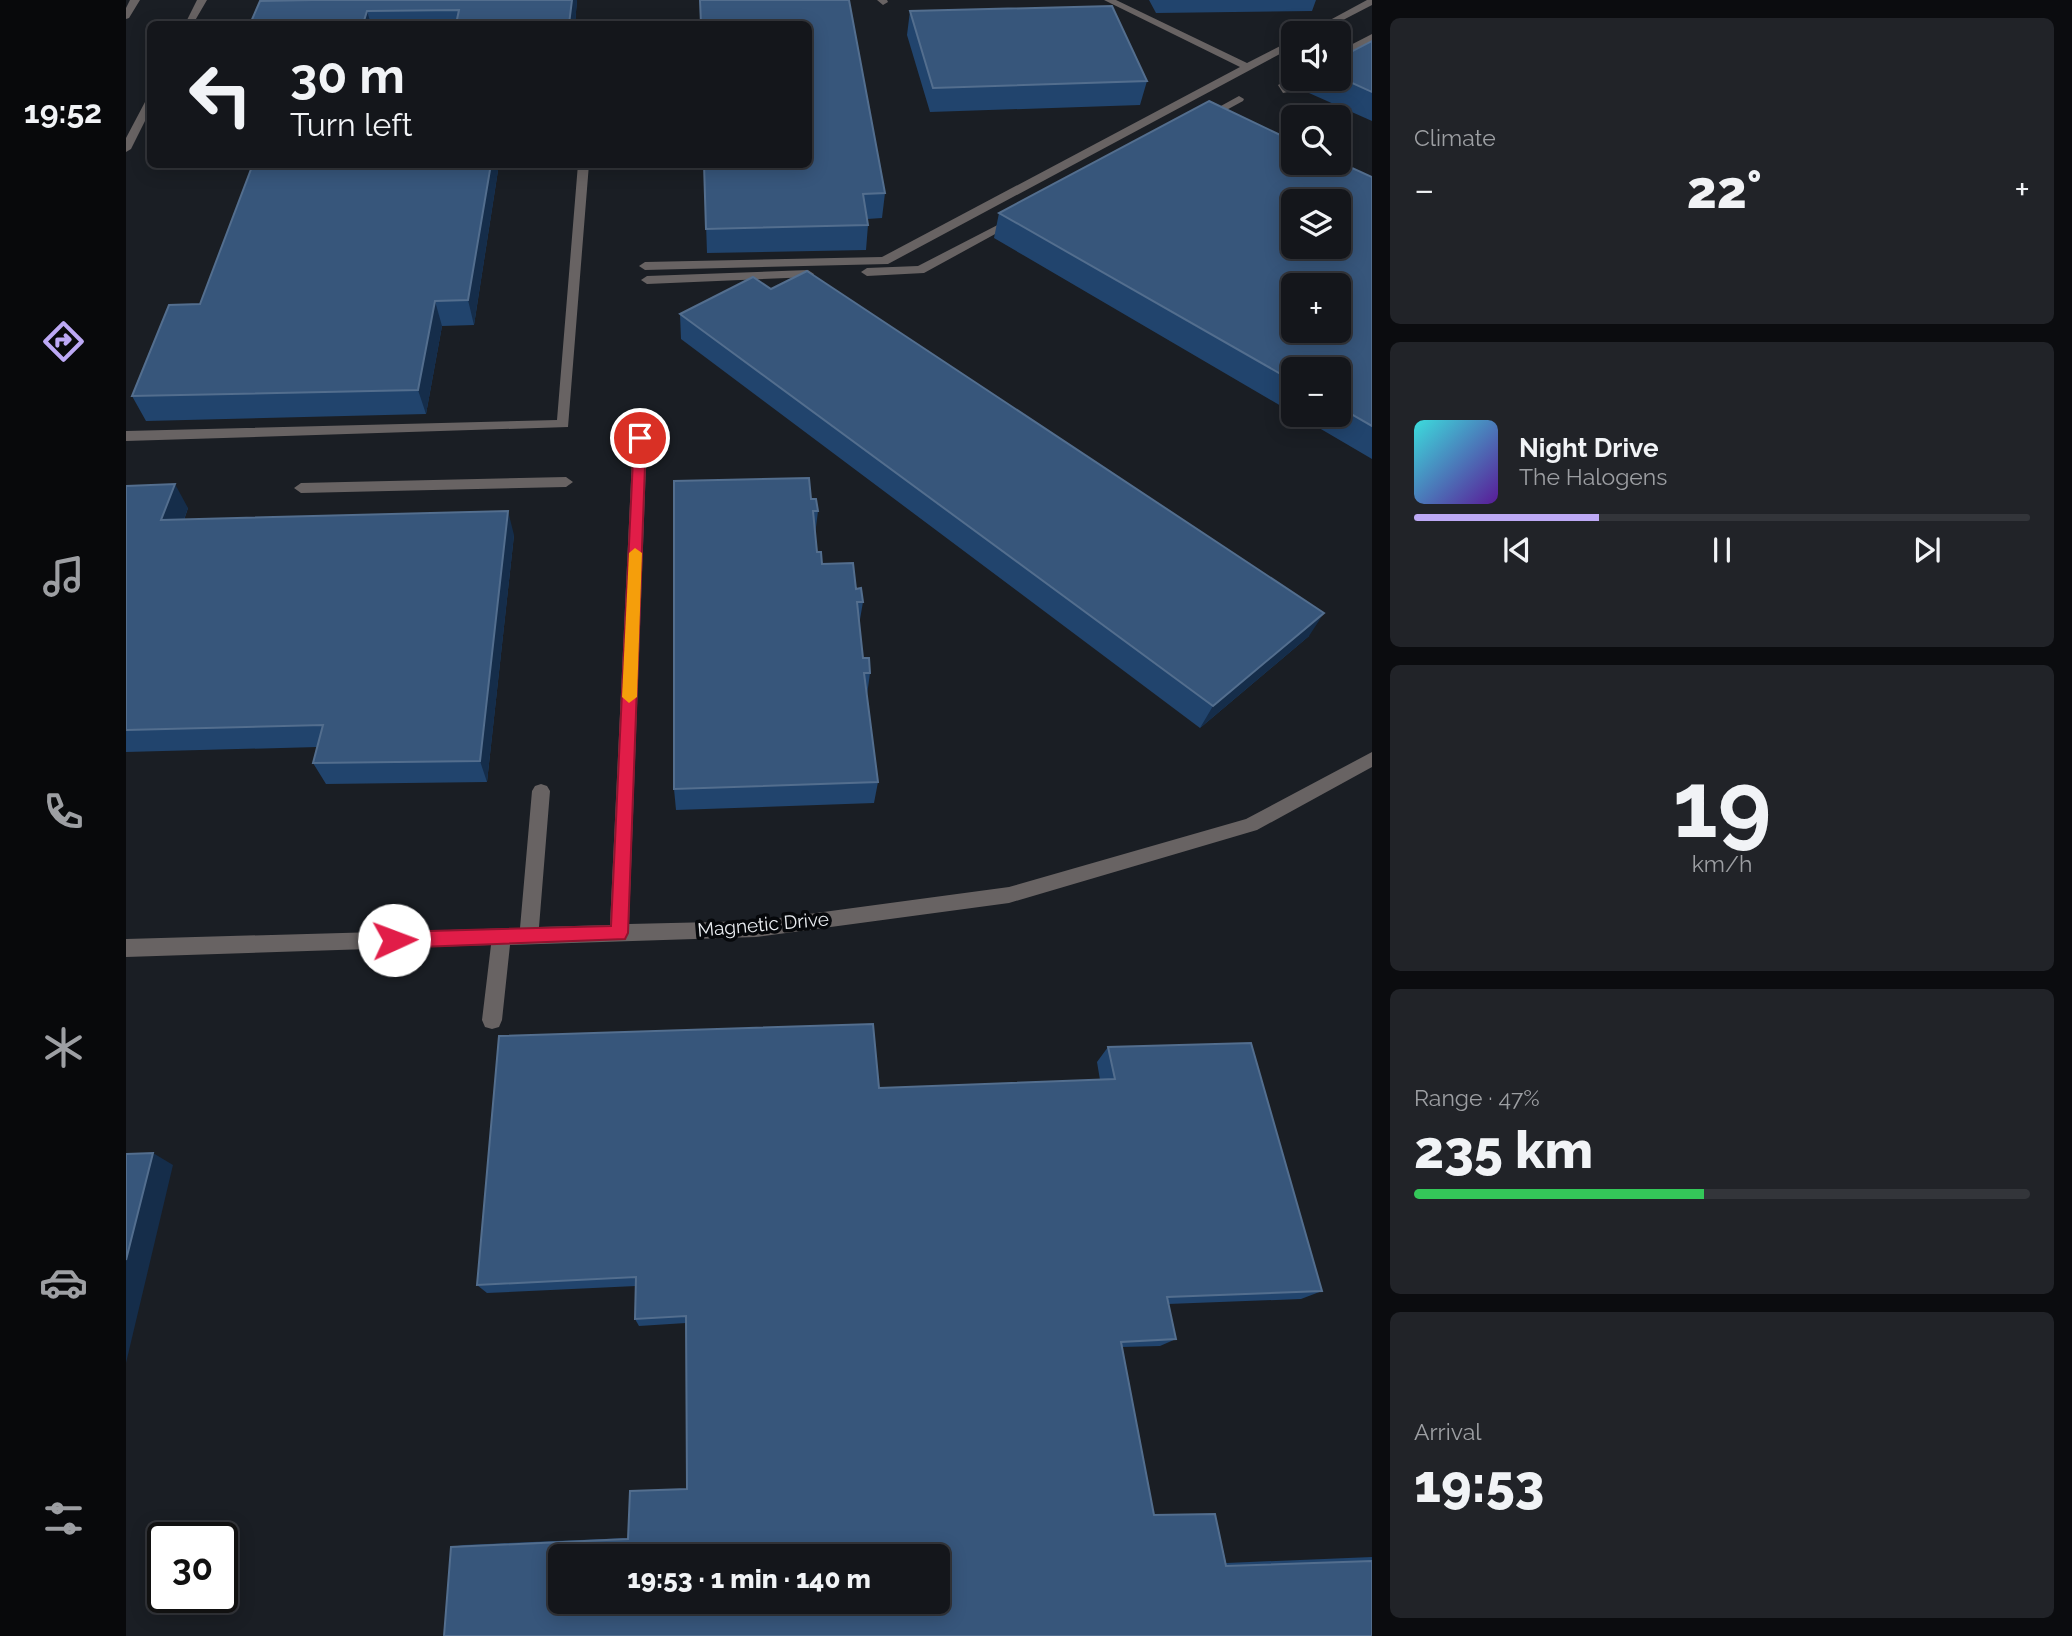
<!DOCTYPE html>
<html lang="en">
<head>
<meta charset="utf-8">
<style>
	body { margin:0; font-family:Raleway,sans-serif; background:#212328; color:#f1f3f6; height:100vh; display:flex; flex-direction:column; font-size:26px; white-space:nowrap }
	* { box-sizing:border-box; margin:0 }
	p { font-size:23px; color:#9d9fa3 }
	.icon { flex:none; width:38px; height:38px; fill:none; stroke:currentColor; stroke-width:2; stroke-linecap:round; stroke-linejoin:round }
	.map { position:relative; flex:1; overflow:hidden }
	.panel { display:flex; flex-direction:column; gap:18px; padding:18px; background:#0b0c0f; width:700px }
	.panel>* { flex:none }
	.banner { position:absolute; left:21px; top:21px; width:665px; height:147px; border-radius:10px; box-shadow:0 4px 18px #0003,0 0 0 2px #33353a; background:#14161b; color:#f1f3f6; overflow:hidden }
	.controls { position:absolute; left:1155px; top:21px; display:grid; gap:14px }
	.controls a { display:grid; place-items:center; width:70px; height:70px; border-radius:10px; background:#14161b; box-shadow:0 4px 18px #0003,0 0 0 2px #33353a; font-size:35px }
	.speed { position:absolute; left:21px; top:1522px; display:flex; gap:14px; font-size:35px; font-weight:700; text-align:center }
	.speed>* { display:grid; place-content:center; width:91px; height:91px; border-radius:50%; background:#14161b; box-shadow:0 4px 18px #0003,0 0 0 2px #33353a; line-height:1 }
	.speed .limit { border:4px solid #111; border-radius:10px; background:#fff; color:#111 }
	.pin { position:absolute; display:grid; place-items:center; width:60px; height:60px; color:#fff; margin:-30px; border:4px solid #fff; border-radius:50%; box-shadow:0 2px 7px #0007 }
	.me { position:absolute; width:77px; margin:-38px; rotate:88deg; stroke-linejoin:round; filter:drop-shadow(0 0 5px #0008) }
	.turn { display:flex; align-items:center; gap:24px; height:147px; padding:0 28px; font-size:32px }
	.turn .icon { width:91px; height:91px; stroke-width:2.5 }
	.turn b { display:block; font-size:49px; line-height:60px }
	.big { font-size:52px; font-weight:800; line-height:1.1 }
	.panel .tile { flex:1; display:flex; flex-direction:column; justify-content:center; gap:10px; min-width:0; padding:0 24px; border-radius:10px; background:#212328 }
	.panel .dial { align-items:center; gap:0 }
	.dial b { font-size:91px; line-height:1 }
	.song { display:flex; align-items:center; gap:21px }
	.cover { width:84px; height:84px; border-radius:10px; background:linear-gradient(135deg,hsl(180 70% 55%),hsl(270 70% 35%)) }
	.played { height:7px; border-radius:4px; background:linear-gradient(90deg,#bda9f5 30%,#33353a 30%) }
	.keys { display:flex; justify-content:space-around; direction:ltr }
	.heat { display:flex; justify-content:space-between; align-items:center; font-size:38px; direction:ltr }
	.charge { height:10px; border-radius:5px; background:linear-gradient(90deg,#34c759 47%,#33353a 0) }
	.trip { position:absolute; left:422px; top:1544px; width:402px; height:70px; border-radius:10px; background:#14161b; box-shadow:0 4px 18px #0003,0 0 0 2px #33353a; font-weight:800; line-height:70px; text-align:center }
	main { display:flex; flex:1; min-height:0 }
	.dock { display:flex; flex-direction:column; width:126px; justify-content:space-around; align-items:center; background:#08090b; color:#9d9fa3 }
	.dock .icon { width:49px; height:49px }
	.dock .selected { color:#bda9f5 }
	.dock b { font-size:32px; color:#f1f3f6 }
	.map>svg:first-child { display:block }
</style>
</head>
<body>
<main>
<nav class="dock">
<b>19:52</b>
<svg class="icon selected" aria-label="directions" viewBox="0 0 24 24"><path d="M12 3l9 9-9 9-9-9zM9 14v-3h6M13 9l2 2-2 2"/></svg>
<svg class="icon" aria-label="music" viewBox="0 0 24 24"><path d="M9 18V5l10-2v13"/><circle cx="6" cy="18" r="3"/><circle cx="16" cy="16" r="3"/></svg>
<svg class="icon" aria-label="phone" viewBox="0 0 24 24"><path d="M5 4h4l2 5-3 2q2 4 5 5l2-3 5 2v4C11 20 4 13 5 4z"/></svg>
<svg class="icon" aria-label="climate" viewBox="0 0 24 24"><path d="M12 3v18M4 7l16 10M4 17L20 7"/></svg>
<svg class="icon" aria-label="car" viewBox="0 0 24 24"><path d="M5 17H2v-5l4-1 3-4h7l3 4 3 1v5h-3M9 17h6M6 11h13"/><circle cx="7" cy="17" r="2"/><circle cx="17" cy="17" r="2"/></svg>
<svg class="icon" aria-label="filters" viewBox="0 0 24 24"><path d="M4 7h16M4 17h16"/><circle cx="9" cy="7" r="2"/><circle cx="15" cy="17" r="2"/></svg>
</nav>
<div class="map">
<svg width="1246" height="1636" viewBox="0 0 1246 1636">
	<rect width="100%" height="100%" fill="#1a1e24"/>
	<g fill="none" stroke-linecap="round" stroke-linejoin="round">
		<!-- minor -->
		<path fill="#686363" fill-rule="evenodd" d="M4,0H14L3,18L0,19V8Z
			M71,0H81L67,24H59Z
			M751,0H761L762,2L757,5Z
			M978,0H990L1121,63L1164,41L1167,40V47L762,264L519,270L513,266L519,262L756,257L1114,67Z
			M1241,0H1246V5L1192,33H1180Z
			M1246,34V41L1213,58V51Z
			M1167,76V79H1173L1163,86L1166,91L1157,93L1152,85Z
			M1113,96L1118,99L1117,101L1082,120L1073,118Z
			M24,99V111L5,149L0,152V138L19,102Z
			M452,164H463L442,427L0,441V431L431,420Z
			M889,216L893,217V221L798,273L741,276L735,272L741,268L792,266Z
			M682,270L688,274L686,277L521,284L515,280L521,276Z
			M514,433L521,438L503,924L630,921L883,887L1120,819L1246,752V767L1131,830L883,903L630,937L384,945L376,1020L373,1027L366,1029L359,1027L356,1020L365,945L0,957V939L394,928L406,791L409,786L415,784L421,786L424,791L413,927L484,925L507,438Z
			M440,477L447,482L440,487L175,493L168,488L175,483Z"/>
	</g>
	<!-- wall -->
	<path fill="#21446d" d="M187,0H451L449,24H124Z
		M1023,0H1190L1186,11L1030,13Z
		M784,11L1021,81L1014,105L804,112L781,35Z
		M1246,41V121L1183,93L1188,79H1213V58Z
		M373,164L348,325L316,326L300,414L20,421L6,396L74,304Z
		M578,164L759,193L756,218L741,219L742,225L740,250L581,253Z
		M1246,177V459L1171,415H1213V369H1167V413L868,238L873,213Z
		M645,289L1183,636L1074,728L555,339L554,314Z
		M0,486L62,508L58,520L388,535L361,782L200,784L187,763L192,747L0,752Z
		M685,499L692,511L689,535L691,552L696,564L730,589L737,602L733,625L737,658L744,673L741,695L752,782L748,803L550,810L548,789Z
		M982,1047L1196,1291L1175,1299L1042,1304L1050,1339L1034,1346L996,1347L1028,1515L1089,1514L1100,1563L1246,1557V1636L325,1547L338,1545L502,1538L561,1489L560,1323L513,1326L509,1319L510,1286L361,1293L351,1285L753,1088L974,1080L971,1062Z"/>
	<!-- shaded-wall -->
	<path fill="#152d4a" d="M446,0H451L449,24H443Z
		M241,11L245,24H237Z
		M365,164H373L348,325L342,300Z
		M309,301L316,326L300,414L292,390Z
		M49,484L62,508L49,544L35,520Z
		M382,511L388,535L361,782L354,761Z
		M1198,613L1183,636L1074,728L1087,706Z
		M27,1153L47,1165L0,1363V1260Z"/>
	<!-- building -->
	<path fill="#37567b" stroke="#536e8e" stroke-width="2" fill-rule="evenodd" d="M187,0H446L443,24H330L333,10L241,11L237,24H124L134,1Z
		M574,0H723L759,193L737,194L742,225L580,229L578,164H682V24H575Z
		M986,6L1021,81L807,88L784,11Z
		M1246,41V92L1213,77V58Z
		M1083,101L1167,141V163L1213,162L1246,177V426L1213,407V369H1167V381L873,213ZM1167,201H1213V247H1167ZM1167,285H1213V331H1167Z
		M127,164H365L342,300L309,301L292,390L6,396L43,305L74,304Z
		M681,271L1198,613L1087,706L554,314L627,277L645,289Z
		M683,478L685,499H690L692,511H687L691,552H695L696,564L727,563L730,589L735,588L737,602H731L737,658H743L744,673H738L752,782L548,789V481Z
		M49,484L35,520L382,511L354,761L187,763L197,725L0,730V486Z
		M747,1024L753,1088L989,1079L982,1047L1125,1043L1196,1291L1041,1297L1050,1339L995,1342L1028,1515L1089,1514L1100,1566L1246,1561V1636H318L325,1547L502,1539L504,1491L561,1489L560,1316L509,1319L510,1277L351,1285L373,1036ZM434,1556H812V1601H434Z
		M27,1153L0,1260V1154Z"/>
	<!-- route -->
	<path fill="#e11d48" stroke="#92132f" stroke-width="2" d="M514,434L520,438L502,933L499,939L268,948L262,946L260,940L262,935L268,932L485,926L508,438Z"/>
	<!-- slow -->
	<path fill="#f59e0b" d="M509,548L516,553L511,697L503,703L496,697L503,553Z"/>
	<g text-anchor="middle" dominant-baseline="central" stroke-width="7" stroke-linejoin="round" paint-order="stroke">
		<!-- street labels -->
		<g font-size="19" fill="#eaedf1" stroke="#06080b">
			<text transform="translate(637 924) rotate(-5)">Magnetic Drive</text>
		</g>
	</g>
</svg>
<div class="controls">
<a><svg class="icon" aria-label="sound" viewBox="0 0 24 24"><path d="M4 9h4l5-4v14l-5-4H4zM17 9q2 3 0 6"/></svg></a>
<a><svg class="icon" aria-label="search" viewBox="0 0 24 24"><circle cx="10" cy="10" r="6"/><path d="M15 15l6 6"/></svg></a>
<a><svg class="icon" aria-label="layers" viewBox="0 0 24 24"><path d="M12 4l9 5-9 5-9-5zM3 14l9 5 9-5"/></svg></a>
<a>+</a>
<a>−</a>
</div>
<div class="speed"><div class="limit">30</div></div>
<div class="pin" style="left:514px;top:438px;background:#d93025"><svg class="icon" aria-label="arrive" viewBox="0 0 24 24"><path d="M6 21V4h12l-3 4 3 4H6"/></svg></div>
<svg class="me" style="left:268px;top:940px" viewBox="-20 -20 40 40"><circle r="19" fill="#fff"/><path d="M0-13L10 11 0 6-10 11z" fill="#e11d48"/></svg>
<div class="trip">19:53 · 1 min · 140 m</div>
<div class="banner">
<div class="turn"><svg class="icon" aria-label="left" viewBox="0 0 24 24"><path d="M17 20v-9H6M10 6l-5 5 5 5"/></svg><div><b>30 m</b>Turn left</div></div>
</div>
</div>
<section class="panel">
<div class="tile"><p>Climate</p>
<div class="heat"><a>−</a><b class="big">22°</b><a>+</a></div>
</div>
<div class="tile">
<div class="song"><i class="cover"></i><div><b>Night Drive</b><p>The Halogens</p></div></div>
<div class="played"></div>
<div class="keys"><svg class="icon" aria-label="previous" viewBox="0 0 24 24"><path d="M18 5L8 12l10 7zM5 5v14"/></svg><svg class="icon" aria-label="pause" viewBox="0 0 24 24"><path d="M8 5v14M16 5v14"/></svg><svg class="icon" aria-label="next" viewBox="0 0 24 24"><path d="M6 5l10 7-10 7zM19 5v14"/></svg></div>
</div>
<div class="tile dial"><b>19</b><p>km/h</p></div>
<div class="tile"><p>Range · 47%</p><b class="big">235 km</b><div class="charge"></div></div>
<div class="tile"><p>Arrival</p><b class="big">19:53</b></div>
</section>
</main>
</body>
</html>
